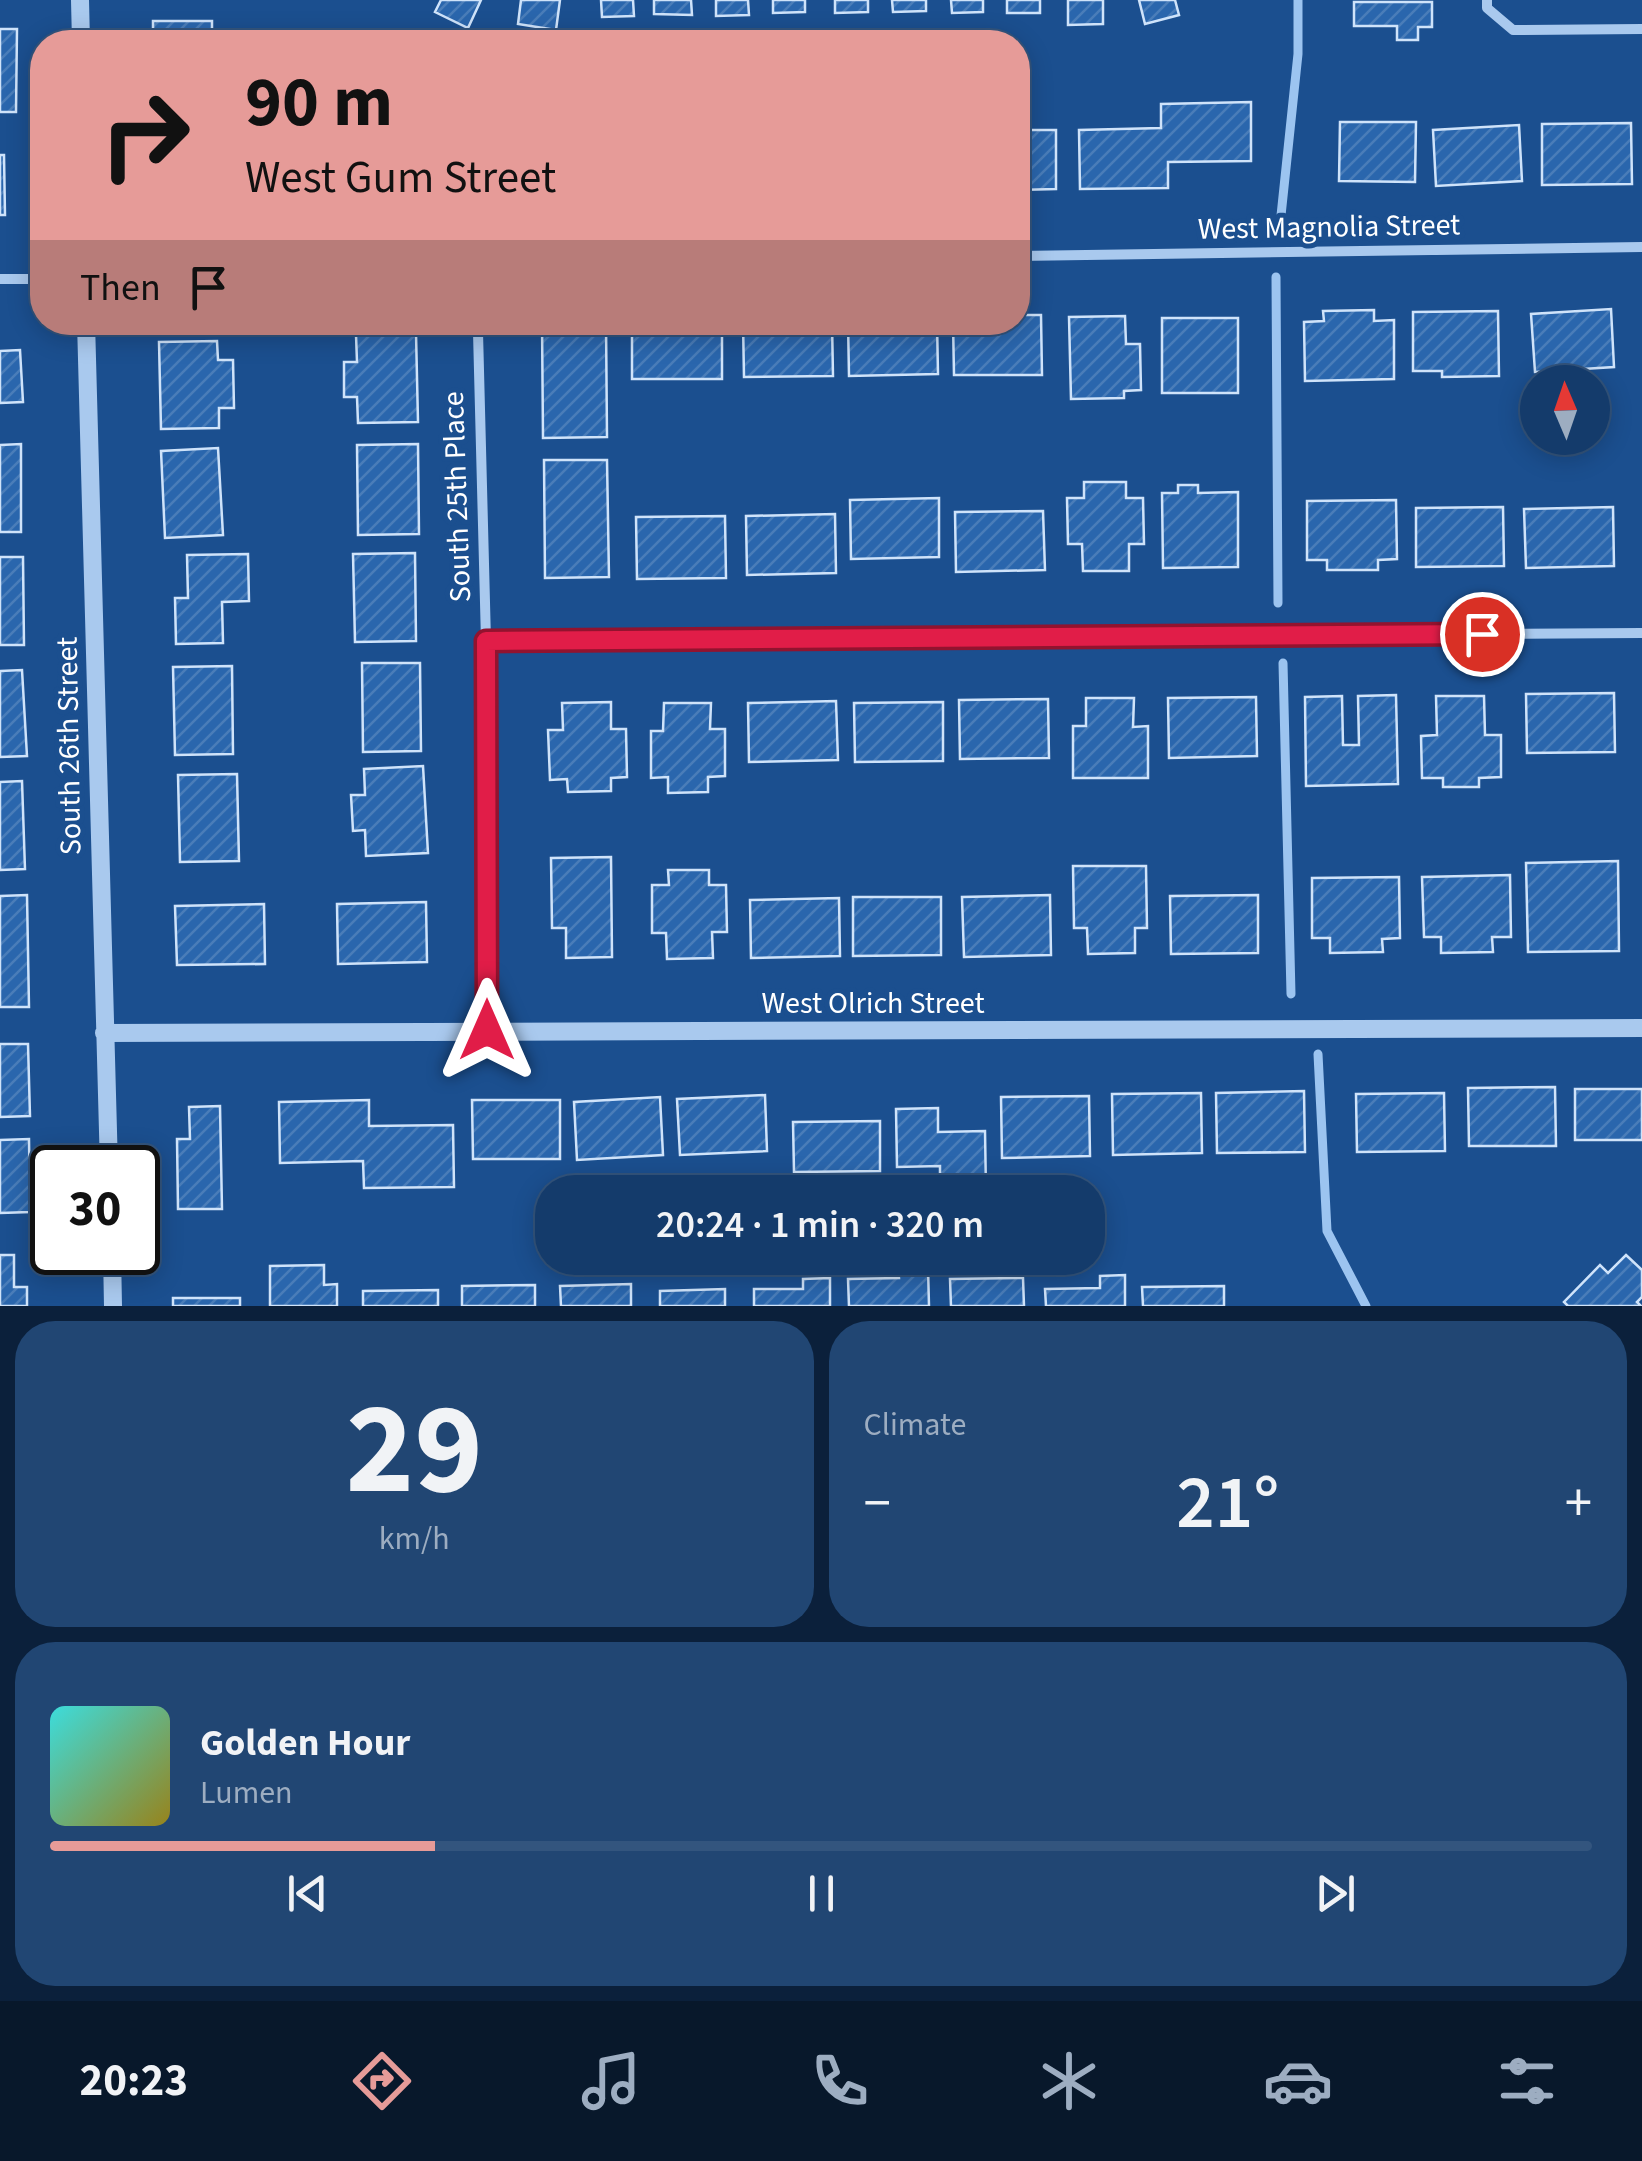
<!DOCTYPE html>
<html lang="en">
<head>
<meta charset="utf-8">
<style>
	body { margin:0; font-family:"Source Sans 3",sans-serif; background:#214673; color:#f1f3f6; height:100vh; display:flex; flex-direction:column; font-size:38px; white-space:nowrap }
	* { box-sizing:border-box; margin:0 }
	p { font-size:32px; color:#9dadc1 }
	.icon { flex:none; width:55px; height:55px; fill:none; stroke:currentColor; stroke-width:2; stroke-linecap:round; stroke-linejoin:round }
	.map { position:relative; height:1306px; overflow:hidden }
	.side { display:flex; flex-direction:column; gap:15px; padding:15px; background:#0b203b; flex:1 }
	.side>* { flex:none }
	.banner { position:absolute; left:30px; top:30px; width:1000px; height:305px; border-radius:40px; box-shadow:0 5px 25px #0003,0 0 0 2px #33557e; background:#e69b98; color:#111; overflow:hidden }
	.needle { width:65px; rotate:358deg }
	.fabs { position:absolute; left:1520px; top:365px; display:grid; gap:20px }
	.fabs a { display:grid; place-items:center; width:90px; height:90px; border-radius:50%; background:#143b6b; box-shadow:0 5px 25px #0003,0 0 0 2px #33557e; font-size:50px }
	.speed { position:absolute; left:30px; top:1145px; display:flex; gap:20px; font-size:50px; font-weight:700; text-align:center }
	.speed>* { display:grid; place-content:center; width:130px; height:130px; border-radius:50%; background:#143b6b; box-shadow:0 5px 25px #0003,0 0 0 2px #33557e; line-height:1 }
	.speed .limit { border:5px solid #111; border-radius:15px; background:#fff; color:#111 }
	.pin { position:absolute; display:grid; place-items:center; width:85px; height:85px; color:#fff; margin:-42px; border:5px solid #fff; border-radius:50%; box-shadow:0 2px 10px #0007 }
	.me { position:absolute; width:110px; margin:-55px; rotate:0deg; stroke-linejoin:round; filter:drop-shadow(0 0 8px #0008) }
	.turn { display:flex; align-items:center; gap:35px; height:210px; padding:0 50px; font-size:45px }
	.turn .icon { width:130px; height:130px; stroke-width:2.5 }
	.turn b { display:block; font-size:70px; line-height:85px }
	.then { display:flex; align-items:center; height:95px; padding:0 50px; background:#0003; gap:20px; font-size:38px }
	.big { font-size:75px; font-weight:600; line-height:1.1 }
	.side .tile { flex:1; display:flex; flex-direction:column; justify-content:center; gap:15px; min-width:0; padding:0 35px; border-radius:40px; background:#214673 }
	.side .dial { align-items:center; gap:0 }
	.dial b { font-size:130px; line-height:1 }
	.song { display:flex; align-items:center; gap:30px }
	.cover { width:120px; height:120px; border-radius:15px; background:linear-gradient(135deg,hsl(180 70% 55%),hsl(50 70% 35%)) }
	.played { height:10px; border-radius:5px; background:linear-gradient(90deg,#e69b98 25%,#33557e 25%) }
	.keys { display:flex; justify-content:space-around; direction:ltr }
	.heat { display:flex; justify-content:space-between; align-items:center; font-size:55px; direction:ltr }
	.side .tiles { flex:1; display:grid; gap:15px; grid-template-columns:1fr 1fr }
	.tile:last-child { grid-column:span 2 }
	.trip { position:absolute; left:535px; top:1175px; width:570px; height:100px; border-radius:40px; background:#143b6b; box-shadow:0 5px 25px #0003,0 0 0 2px #33557e; font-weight:600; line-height:100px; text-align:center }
	.tab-bar { display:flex; height:160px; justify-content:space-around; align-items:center; background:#08182b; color:#9dadc1 }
	.tab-bar .icon { width:70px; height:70px }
	.tab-bar .on { color:#e69b98 }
	.tab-bar b { font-size:45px; color:#f1f3f6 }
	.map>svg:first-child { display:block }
</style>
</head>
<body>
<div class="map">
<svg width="1642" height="1306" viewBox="0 0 1642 1306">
	<defs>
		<pattern id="building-hatch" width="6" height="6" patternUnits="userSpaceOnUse" patternTransform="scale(2.5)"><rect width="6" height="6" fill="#2a66ad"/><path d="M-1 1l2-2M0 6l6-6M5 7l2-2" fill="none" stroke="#4a7db9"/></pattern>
	</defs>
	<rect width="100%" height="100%" fill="#1b4f8f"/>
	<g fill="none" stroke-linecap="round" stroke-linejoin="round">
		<!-- stream -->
		<path stroke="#9cc4f0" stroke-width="9" d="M1280,225L1298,54V0
			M1276,277L1278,603
			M1283,663L1291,994
			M1318,1054L1327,1231L1366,1306"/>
	</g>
	<!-- building -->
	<path fill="url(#building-hatch)" stroke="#cfe3fa" stroke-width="2.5" d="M441,0H481L468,28L435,12Z
		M521,0H560L556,30L518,24Z
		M601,0H633L634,16L602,17Z
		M654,0H691L692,15L654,14Z
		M716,0H748L749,15L716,16Z
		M773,0H805V12L773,13Z
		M835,0H868V12L835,13Z
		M892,0H926V11L893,12Z
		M951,0H983V12L952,13Z
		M1007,0H1040V13H1007Z
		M1068,0H1103V24L1068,25Z
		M1139,0H1175L1179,15L1145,24Z
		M1354,2H1432V27H1418V40H1397V26H1354Z
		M153,21H212V42H153Z
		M0,29H17L16,112H0Z
		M1251,102V161L1168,162V188L1080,189L1079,130L1161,128V104Z
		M1340,122H1416L1415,182L1339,181Z
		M1631,123L1632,184L1542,185V124Z
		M1519,125L1522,181L1436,186L1433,130Z
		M1018,130H1056V189L1018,190Z
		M0,155H4L5,215H0Z
		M1611,309L1614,367L1535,372L1531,314Z
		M1374,310V321L1394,320V379L1305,381L1304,322L1324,321L1323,311Z
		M1498,311L1499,376L1442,377V371H1413V312Z
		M1018,315H1041L1042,375H954L953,322H1018Z
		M1125,316L1126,344H1140L1141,390L1124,391V398L1071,399L1069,317Z
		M1162,318H1238V393H1162Z
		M542,322H606L607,437L543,438Z
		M632,322H722V379H632Z
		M743,322H832L833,376L744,377Z
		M848,322H937L938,374L849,376Z
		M416,333L418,422L358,423L357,397H344V362H357L356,335Z
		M217,341L218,360H233L234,408H219V428L161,429L159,342Z
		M20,350L23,402L0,403V351Z
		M21,444V532H0V445Z
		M418,444L419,534L358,535L357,445Z
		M218,448L223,535L165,538L161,451Z
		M544,460H607L609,577L545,578Z
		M1084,482H1126V498H1143L1144,544H1129V571H1083L1082,544H1068L1067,498H1084Z
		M1178,485H1198V493L1238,492V567L1163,568L1162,493H1178Z
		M939,498V557L851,559L850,500Z
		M1396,500L1397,559L1378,560V570H1327V560H1307V501Z
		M1503,507L1504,566L1416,567V508Z
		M1613,507L1614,566L1526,568L1524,509Z
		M1043,511L1045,570L956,572L955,512Z
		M835,514L836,573L747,575L746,516Z
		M725,516L726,578L637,579L636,517Z
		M415,553L416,641L355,642L353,554Z
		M248,554L249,601L222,602L223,643L176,644L175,598H188L187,555Z
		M0,557H23L24,645H0Z
		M362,663H420L421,751L363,752Z
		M232,666L233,754L175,755L173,667Z
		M22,670L27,756L0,757V671Z
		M1614,693L1615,752L1527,753L1526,694Z
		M1396,695L1398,784L1306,786L1305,697L1342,696L1343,745H1359L1358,696Z
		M1436,696H1484L1485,735H1501V777L1479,778V787H1443V778H1422L1421,736L1437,735Z
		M1256,697L1257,756L1169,758L1168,698Z
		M1086,698H1134L1133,727L1148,726V778H1073V726H1086Z
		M1048,699L1049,758L960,759L959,700Z
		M836,701L838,760L749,762L748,703Z
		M611,702V729H626L627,777L611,778V791L568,792L567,779L550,780L548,730H563L562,703Z
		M943,702V761L855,762L854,703Z
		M664,703H711L710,729H725V776L708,777V792L668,793V777L651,778V731H663Z
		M423,766L428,853L366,856L365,830L353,831L351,795H365L364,769Z
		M237,774L239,861L180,862L178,775Z
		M22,781L25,869L0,870V782Z
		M611,857L612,957L566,958V928H552L551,858Z
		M1618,861L1619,951L1528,952L1526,863Z
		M1073,866H1146L1147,928H1135V953L1088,954L1087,928H1074Z
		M668,870H709V885H726L727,932H712L713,958L667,959L666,933H652V885H669Z
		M1510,875L1511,937H1492L1493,952L1441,953V937H1424L1422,877Z
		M1399,877L1400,938L1382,939L1383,952L1330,953V938H1312V878Z
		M27,895L29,1007H0V896Z
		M1050,895L1051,955L964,957L962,897Z
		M1258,895V953L1171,954L1170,896Z
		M853,897H941V955L853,956Z
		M839,898L840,956L751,958L750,900Z
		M426,902L427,962L338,964L337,904Z
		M264,904L265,964L177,965L175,906Z
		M0,1044H28L30,1116L0,1117Z
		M1555,1087L1556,1146H1469L1468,1088Z
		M1575,1089H1642V1140H1575Z
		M1304,1091L1305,1152L1217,1153L1216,1093Z
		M1201,1093L1202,1153L1113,1155L1112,1094Z
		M1444,1093L1445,1151L1357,1152L1356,1094Z
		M765,1095L767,1151L680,1155L677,1099Z
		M1089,1096L1090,1156L1002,1158L1001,1097Z
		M660,1097L663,1155L577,1160L574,1102Z
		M369,1100V1126L453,1125L454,1187L364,1188L363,1161L280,1163L279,1102Z
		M472,1100H560V1159H473Z
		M220,1106L222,1209H178L177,1139H190L189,1107Z
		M938,1108V1132L985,1131L986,1191L940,1192V1166L897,1167L896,1109Z
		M880,1121V1171L794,1172L793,1122Z
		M29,1139L30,1212L0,1213V1140Z
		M0,1255H14V1287H27V1306H0Z
		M1626,1255L1642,1270V1297L1637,1302L1641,1306H1568L1564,1302L1600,1265L1608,1273Z
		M324,1265V1285L337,1284V1306H270V1266Z
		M898,1267H928L929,1306H849L848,1279L899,1278Z
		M1125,1275V1306H1046L1045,1289L1100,1288V1276Z
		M830,1278V1306H754V1289H803V1279Z
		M1023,1278L1024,1306H951L950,1279Z
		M631,1284V1306H561L560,1286Z
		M535,1285V1306H462V1286Z
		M1224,1286V1306H1143L1142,1287Z
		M725,1289V1306H660V1291Z
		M438,1290V1306H363V1291Z
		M173,1298H240V1306H173Z"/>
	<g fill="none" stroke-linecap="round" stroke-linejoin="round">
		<!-- minor -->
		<path stroke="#a9c9ee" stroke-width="10" d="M1487,0V8L1513,30L1642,29
			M1018,256L1642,247
			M0,279H42
			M480,322L478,332L486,641L487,1031
			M486,641L1642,633"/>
		<!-- tertiary -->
		<path stroke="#a9c9ee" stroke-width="18" d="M80,0L81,42
			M86,322L109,1168
			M104,1033L1642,1028
			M112,1252L113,1306"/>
	</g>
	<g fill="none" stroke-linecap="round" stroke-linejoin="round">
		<defs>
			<path id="route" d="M487,1030L486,641L1482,634"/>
		</defs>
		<!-- route casing -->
		<use href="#route" stroke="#92132f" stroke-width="25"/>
		<!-- route -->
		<use href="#route" stroke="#e11d48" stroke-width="18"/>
	</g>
	<g text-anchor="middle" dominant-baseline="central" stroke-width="10" stroke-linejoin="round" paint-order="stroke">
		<!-- street labels -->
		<g font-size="30" fill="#fff" stroke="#1b4f8f">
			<text transform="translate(1329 227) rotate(-1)">West Magnolia Street</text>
			<text transform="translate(457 497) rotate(-92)">South 25th Place</text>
			<text transform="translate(69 746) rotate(-91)">South 26th Street</text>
			<text x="873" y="1003">West Olrich Street</text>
		</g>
	</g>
</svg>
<div class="fabs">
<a><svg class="needle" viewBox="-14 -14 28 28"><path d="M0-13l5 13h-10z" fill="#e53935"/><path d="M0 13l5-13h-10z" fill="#9dadc1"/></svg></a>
</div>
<div class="speed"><div class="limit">30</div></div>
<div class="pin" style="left:1482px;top:634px;background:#d93025"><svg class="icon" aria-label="arrive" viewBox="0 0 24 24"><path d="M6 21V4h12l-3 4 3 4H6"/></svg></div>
<svg class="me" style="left:487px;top:1030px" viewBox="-20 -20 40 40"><path d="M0-17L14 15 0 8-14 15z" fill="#e11d48" stroke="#fff" stroke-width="4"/></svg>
<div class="trip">20:24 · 1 min · 320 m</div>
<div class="banner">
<div class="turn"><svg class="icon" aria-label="right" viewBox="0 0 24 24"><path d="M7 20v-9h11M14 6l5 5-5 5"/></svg><div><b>90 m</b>West Gum Street</div></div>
<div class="then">Then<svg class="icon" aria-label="arrive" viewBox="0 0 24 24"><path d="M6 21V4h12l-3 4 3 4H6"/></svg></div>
</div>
</div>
<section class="side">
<div class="tiles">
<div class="tile dial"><b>29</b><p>km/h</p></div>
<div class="tile"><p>Climate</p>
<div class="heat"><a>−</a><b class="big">21°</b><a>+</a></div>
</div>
<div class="tile">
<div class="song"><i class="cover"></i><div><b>Golden Hour</b><p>Lumen</p></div></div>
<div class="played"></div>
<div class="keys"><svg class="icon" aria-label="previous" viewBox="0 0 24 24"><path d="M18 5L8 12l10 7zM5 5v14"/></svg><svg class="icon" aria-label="pause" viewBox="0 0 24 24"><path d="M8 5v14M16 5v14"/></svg><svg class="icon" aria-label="next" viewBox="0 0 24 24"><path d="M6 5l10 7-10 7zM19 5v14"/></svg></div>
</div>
</div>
</section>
<nav class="tab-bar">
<b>20:23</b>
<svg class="icon on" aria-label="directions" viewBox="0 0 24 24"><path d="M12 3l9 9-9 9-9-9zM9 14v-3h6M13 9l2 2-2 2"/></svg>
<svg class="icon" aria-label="music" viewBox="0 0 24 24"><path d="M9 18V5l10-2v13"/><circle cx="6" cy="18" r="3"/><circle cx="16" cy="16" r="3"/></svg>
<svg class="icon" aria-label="phone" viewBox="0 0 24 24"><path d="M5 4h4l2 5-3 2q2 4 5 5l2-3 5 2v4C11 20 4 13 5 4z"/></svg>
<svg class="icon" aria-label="climate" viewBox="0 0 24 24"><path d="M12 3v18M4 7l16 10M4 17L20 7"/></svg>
<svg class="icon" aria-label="car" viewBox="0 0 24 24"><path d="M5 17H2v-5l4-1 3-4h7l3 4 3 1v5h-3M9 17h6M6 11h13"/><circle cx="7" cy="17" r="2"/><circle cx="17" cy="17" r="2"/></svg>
<svg class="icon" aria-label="filters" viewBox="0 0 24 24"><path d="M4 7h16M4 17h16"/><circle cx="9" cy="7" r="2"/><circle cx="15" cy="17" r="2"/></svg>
</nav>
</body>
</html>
